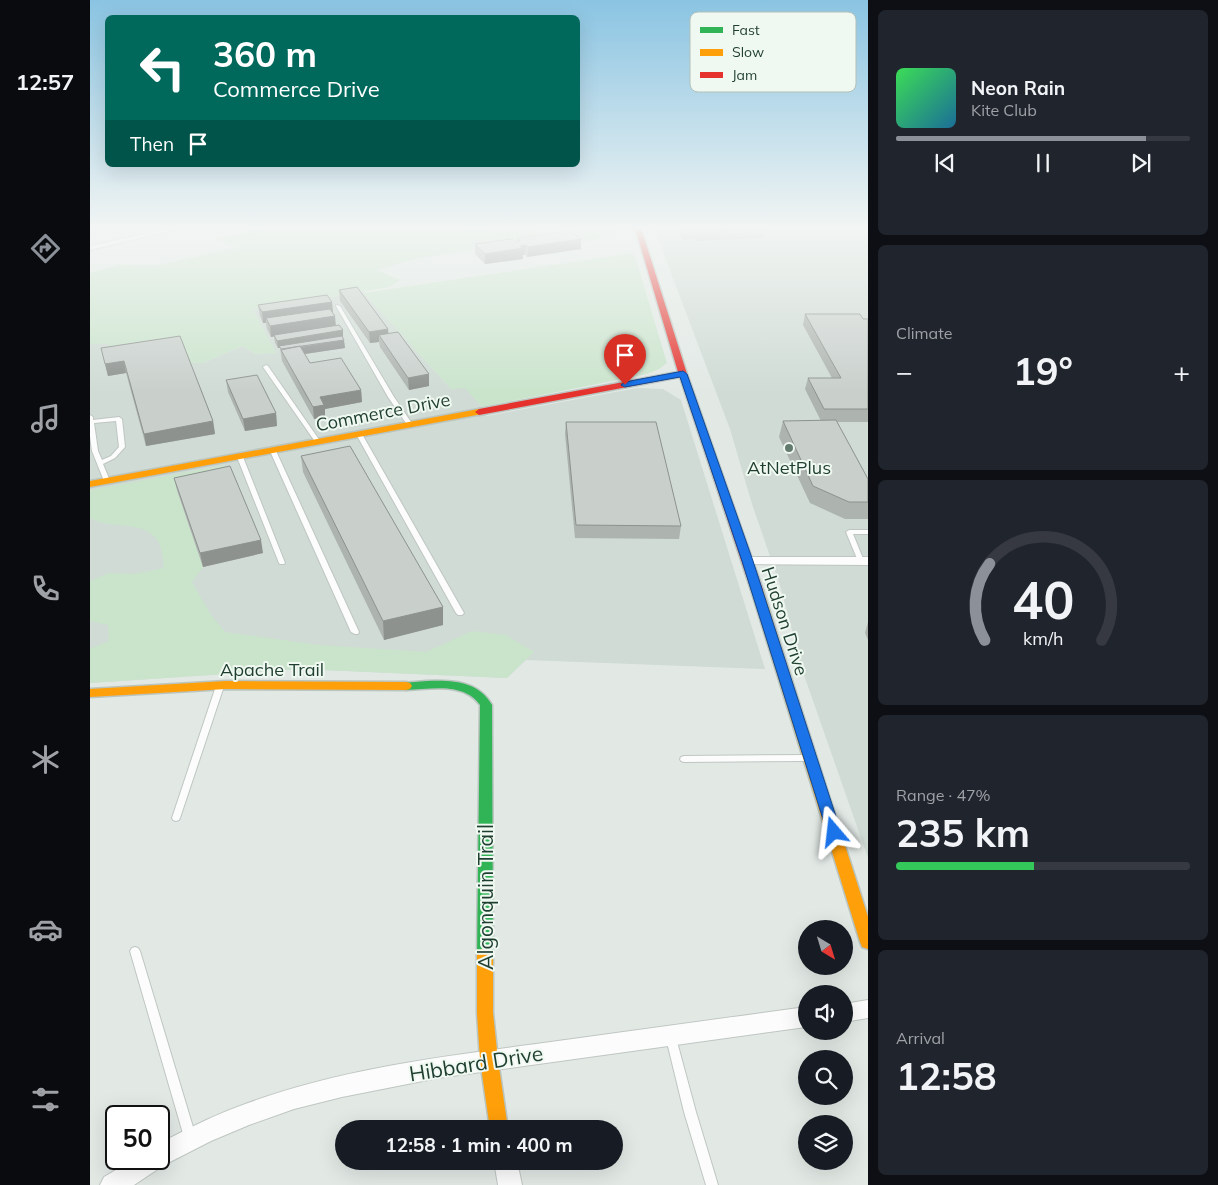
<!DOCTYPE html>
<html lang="en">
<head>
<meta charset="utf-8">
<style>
	body { margin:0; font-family:Mulish,sans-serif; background:#20242c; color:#f1f3f6; height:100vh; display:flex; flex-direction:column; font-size:19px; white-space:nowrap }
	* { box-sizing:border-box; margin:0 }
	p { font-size:16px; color:#9ea1a6 }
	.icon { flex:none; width:28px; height:28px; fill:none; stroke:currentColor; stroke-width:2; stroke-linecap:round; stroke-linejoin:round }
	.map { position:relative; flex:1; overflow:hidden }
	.panel { display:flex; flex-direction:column; gap:10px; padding:10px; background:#0d0f14; width:350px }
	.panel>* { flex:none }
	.hud { position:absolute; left:15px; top:15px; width:475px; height:152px; border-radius:8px; box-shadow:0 5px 20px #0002; background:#00695c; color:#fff; overflow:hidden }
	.needle { width:32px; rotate:142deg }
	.fabs { position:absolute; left:708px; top:920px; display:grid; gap:10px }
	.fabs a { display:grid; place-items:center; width:55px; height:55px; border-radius:50%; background:#171b24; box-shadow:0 5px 20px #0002; font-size:25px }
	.speed { position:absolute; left:15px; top:1105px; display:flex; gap:10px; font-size:25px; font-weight:700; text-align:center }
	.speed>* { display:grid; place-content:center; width:65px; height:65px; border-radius:50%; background:#171b24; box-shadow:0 5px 20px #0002; line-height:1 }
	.speed .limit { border:2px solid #111; border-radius:8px; background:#fff; color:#111 }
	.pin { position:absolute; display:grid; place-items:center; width:42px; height:42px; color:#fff; margin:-51px -21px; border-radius:50% 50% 50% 0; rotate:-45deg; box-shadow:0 0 5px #0007 }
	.pin .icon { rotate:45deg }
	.me { position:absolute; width:55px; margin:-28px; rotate:343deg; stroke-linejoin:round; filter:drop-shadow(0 0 4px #0008) }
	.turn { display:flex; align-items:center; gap:18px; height:105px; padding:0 25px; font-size:22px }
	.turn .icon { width:65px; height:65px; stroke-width:2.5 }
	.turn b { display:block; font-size:35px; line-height:42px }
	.then { display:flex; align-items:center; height:48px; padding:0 25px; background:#0003; gap:10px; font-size:19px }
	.big { font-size:38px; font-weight:700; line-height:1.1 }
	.panel .tile { flex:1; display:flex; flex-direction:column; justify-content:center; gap:8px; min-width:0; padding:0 18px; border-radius:8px; background:#20242c }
	.panel .dial { align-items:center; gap:0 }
	.dial svg { height:130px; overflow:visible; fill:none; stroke:#363941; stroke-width:7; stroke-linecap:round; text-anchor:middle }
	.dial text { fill:#f1f3f6; stroke:none }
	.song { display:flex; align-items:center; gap:15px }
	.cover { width:60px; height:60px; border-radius:8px; background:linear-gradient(135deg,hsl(130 70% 55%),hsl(200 70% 35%)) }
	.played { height:5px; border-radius:2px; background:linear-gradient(90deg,#8c9099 85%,#363941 85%) }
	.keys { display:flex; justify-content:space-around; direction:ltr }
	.heat { display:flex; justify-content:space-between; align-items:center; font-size:28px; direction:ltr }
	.charge { height:8px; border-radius:4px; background:linear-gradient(90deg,#34c759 47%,#363941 0) }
	.trip { position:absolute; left:245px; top:1120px; width:288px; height:50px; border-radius:25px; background:#171b24; box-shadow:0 5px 20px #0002; font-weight:700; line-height:50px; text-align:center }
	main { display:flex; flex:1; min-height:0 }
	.menu { display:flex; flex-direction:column; width:90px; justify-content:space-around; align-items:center; background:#090b0e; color:#9ea1a6 }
	.menu .icon { width:35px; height:35px }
	.menu .active { color:#8c9099 }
	.menu b { font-size:22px; color:#f1f3f6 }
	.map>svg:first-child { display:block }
</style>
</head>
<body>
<main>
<nav class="menu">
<b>12:57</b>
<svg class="icon active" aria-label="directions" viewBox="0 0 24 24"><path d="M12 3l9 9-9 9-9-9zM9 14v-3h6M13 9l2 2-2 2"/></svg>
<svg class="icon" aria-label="music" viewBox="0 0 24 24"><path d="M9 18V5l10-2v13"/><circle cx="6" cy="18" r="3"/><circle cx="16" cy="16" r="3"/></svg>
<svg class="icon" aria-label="phone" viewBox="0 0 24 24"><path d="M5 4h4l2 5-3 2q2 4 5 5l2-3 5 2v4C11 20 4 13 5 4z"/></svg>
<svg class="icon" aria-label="climate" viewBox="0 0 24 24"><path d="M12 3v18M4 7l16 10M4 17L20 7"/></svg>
<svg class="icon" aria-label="car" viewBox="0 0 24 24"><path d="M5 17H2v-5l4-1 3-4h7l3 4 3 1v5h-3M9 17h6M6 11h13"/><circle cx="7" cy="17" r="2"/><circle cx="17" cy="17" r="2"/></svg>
<svg class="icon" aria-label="filters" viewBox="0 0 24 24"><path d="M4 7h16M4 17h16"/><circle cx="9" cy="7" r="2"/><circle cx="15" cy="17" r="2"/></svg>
</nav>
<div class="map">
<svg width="778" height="1185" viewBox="0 0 778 1185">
	<rect width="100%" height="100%" fill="#e2e9e5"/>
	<!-- built -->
	<path fill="#cfdbd4" d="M564,228H778V858L714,675L690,585L662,504L640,429Z
		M273,291L361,389L375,387L392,407L397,416L547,388L573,389L591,400L675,669L436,660L417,678L209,669L0,683V344H19L14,359L113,363L152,346L166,354L185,352L163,310Z"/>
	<!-- green -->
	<path fill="#cae4cc" d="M187,228H363L378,231L412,229L414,228H449L450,234L489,228H527L529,231L498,242L391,248L324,259L287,270L310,280L299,287L163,310L186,353L166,354L152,346L113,363L14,359L19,344H0V273L30,265L65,266L146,248L127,239L160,231Z
		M544,253L577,363L569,369L557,374L392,407L375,388L361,389L274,293Z
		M136,465L131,475L87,491L113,567L102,582L121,615L135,632L230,645L336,652L382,631L416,635L444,652L417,678L209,669L0,683V649L19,641L18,625L0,621V581L19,573L44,574L74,568C73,560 72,547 68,541C54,519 20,530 0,518V490Z"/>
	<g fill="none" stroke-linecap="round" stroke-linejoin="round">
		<defs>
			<path id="lane" d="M246,305L250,306L304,397L323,425L322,426H318L298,397L246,306Z
				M176,365L178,366L230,441V443H226L173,367Z
				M0,415L3,417V420L29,417L32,419L35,447L25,458L13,464L20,481L19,482H15L14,481L2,451L0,436ZM26,421L29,447L21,456L12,460L8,451L4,423Z
				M269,432L272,434L374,613L372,615H368L366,613L266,434Z
				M183,449L186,451L269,632L268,634H265L261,632L180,451Z
				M150,455L153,457L195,563L194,564H190L189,563L147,457Z
				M759,530H778V534H763L774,561L773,562L771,563L768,561L756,532Z
				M130,683L133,684L134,686L90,818L89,820L86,821L83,820L82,818L126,686L127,684Z
				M718,755L721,756L722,758L721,760L718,761L594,762L591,761L590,759L591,757L594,756Z
				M45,947L48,948L50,951L106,1137L104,1141L100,1143L96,1141L94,1137L40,951L42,948Z
				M581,1033L585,1034L586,1038L606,1112L628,1185H616L594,1112L576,1038L577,1034Z"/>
			<path id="street" d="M81,228H93L0,250V246Z
				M658,557H778V565L653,564L651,561Z
				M778,1000V1018L754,1022V1004Z
				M716,1007V1027L348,1078L252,1097L204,1109L159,1125L121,1141L74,1165L44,1185H10L14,1177L44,1159H69V1144C98,1128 127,1114 158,1103C251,1069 349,1057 446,1044C536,1032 626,1019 716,1007Z
				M404,1161H427L432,1185H408Z"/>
			<path id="fast" d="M337,681C363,680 388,681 402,705L403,955L401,960L395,962L389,960L387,955L390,705C374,682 341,689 316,690L312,689L310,686L312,683Z"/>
			<path id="slow" d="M389,409L392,410V414L0,487V481Z
				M667,587L673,590L778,917V949L772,947L770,942L661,590Z
				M136,681L316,682L320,683L322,686L320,689L316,690L136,689L0,697V689Z
				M395,948L401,950L403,955V1013L408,1060L418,1129H400L390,1060L387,1013V955L389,950Z"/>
			<path id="jam" d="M545,228H551L597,374L673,590L671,592L667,593L661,590L590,377L389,415L385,412L389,409L588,372Z"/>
		</defs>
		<!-- lane casing -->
		<use href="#lane" stroke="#bfc6c2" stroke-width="2"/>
		<!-- street casing -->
		<use href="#street" stroke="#bfc6c2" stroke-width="2"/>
		<!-- fast casing -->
		<use href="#fast" stroke="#bbc5c0" stroke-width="3"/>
		<!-- slow casing -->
		<use href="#slow" stroke="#bbc5c0" stroke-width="3"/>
		<!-- jam casing -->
		<use href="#jam" stroke="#bbc5c0" stroke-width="3"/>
		<!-- lane -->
		<use href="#lane" fill="#fbfcfb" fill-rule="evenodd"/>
		<!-- street -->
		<use href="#street" fill="#fbfcfb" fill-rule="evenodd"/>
		<!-- fast -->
		<use href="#fast" fill="#30b455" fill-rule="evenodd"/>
		<!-- slow -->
		<use href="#slow" fill="#ff9f0a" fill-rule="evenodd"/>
		<!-- jam -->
		<use href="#jam" fill="#e5322d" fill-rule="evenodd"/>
	</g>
	<!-- wall -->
	<path fill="#adb3af" d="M588,228H675L673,238L607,241L605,239L593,240L587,232Z
		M427,238L491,239V249L437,257L435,255H433V259L395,264L385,254V244L425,242H427Z
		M249,290L299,334L339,374V386L319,390L290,347L289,342L280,343L250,301Z
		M242,302L243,313L245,325L253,338L255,348L214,354L220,363L271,390L272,402L235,409V417L224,419L192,361L190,348H188L185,343L184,336L181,337L177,329L176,323H173L170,316L168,305Z
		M715,314L778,319V422H746L778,479V519H755L720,503L689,437L693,421H731L715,389L718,378H742L713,325Z
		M11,348L123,421L125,434L56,446L36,373L18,376Z
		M136,380L186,413L187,426L155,431L138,392Z
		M476,422L591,526L589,539L485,538L475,434Z
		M211,456L353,607V625L294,640L213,472Z
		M84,478L173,553L113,567L87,490Z
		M778,622V640L775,633Z"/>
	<!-- shaded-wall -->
	<path fill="#8d928f" d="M491,239V249L437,257L438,247Z
		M436,245L435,255H433V259L395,264V254Z
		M242,302L243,313L176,318V323H173L172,312Z
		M245,316L246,327L181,337L180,326Z
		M298,329L299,340L289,335V342L280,343L279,332Z
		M253,330V338L191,348L189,346L190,348H188L187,341Z
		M254,340L255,348L195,357L192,350Z
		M34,361L36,373L18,376L15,364Z
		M339,374V386L319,390L318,378Z
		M271,390L272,402L235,409V417L224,419L223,407L230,397Z
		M186,413L187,426L155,431L153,419Z
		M123,421L125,434L56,446L54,434Z
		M171,540L173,553L113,567L110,553Z
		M353,607V625L294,640L293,621Z"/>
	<!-- building -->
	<path fill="#c9d0cc" stroke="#8d928f" d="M592,228H675L608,231L606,229L594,230Z
		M480,231L491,239L438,247L436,245L430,246L433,248L395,254L385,244L422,239L425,242L430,241L427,238Z
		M267,287L298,329L279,332L249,290Z
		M237,295L242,302L172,312L168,305Z
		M240,309L245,316L180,326L176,318Z
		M715,314H770L773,319H778V409H734L718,378H751Z
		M249,325L253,330L187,341L184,335Z
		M308,332L339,374L318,378L289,335Z
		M90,336L123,421L54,434L34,361L15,364L11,348Z
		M252,336L254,340L191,349L189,346Z
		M210,346L220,363L251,358L271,390L230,397L234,405L223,407L191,350Z
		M167,375L186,413L153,419L136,380Z
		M746,420L778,479V502H759L723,486L693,421Z
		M476,422H566L591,526L486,525Z
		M260,446L353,607L293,621L211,456Z
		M140,466L171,540L110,553L84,478Z"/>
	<!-- sky -->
	<linearGradient id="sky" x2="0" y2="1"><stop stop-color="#8ac4e2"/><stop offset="0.58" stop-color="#f2f5f3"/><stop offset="1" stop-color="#f2f5f3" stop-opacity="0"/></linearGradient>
	<rect width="778" height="393" fill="url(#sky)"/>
	<!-- route -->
	<path fill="#1a73e8" stroke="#114b97" d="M593,371L597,374L663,561L751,832L749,836L744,837L739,836L737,832L652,561L590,377L535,387L531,385L535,382Z"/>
	<!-- markers -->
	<circle fill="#637a6f" stroke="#f0f8f2" stroke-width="2" cx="699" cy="448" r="5"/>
	<g text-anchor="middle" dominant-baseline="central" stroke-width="4" stroke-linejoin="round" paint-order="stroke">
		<!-- street labels -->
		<g font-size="18" fill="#1e3e2f" stroke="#f0f8f2">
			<text transform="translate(293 412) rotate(-11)">Commerce Drive</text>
			<text transform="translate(695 621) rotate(72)">Hudson Drive</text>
			<text x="182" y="669">Apache Trail</text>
		</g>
		<!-- poi labels -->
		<g font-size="18" fill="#1e3e2f" stroke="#f0f8f2">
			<text x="699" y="467">AtNetPlus</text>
		</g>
		<!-- near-street labels -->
		<g font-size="21" fill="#1e3e2f" stroke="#f0f8f2">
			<text transform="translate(395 897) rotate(-90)">Algonquin Trail</text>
			<text transform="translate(386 1063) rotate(-9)">Hibbard Drive</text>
		</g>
	</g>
	<!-- legend -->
	<rect x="600" y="12" width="166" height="80" rx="8" fill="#f0f8f2" stroke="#b1c0b8" stroke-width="1"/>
	<rect x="610" y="27" width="23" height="6" fill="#30b455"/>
	<rect x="610" y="49" width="23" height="7" fill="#ff9f0a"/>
	<rect x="610" y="72" width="23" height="6" fill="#e5322d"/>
	<g font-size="14" fill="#1e3e2f">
		<text x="642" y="35">Fast</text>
		<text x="642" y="57">Slow</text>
		<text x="642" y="80">Jam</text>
	</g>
</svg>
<div class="fabs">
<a><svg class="needle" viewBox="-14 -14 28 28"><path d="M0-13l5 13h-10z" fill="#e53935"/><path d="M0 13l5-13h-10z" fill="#9ea1a6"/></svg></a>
<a><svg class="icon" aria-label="sound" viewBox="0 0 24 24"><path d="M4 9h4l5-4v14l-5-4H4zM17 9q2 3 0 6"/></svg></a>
<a><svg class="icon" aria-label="search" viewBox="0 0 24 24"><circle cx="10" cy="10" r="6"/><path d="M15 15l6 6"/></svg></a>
<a><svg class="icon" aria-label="layers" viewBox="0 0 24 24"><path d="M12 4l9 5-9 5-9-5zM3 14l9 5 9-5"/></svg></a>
</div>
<div class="speed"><div class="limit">50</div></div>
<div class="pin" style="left:535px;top:385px;background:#d93025"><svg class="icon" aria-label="arrive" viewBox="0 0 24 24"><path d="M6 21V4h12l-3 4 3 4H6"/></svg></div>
<svg class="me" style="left:744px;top:832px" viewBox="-20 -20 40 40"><path d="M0-17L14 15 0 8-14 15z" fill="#1a73e8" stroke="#fff" stroke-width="4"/></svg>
<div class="trip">12:58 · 1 min · 400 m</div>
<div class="hud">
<div class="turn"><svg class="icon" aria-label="left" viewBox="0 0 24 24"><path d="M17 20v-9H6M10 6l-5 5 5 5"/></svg><div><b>360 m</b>Commerce Drive</div></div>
<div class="then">Then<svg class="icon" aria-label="arrive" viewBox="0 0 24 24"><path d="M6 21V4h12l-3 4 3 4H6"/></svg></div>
</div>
</div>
<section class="panel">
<div class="tile">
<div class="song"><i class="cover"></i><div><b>Neon Rain</b><p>Kite Club</p></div></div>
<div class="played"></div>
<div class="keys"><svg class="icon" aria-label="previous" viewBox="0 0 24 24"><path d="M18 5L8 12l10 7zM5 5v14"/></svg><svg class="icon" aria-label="pause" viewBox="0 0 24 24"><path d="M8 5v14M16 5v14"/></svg><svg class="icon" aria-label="next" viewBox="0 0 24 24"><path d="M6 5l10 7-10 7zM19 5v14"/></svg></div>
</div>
<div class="tile"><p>Climate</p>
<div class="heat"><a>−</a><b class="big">19°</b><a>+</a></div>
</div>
<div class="tile dial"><svg viewBox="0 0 100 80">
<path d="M14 69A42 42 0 1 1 86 69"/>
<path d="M14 69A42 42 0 0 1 17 22" stroke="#8c9099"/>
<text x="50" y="56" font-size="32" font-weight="700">40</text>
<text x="50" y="72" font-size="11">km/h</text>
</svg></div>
<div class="tile"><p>Range · 47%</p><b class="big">235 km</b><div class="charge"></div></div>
<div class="tile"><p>Arrival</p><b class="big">12:58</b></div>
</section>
</main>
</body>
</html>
